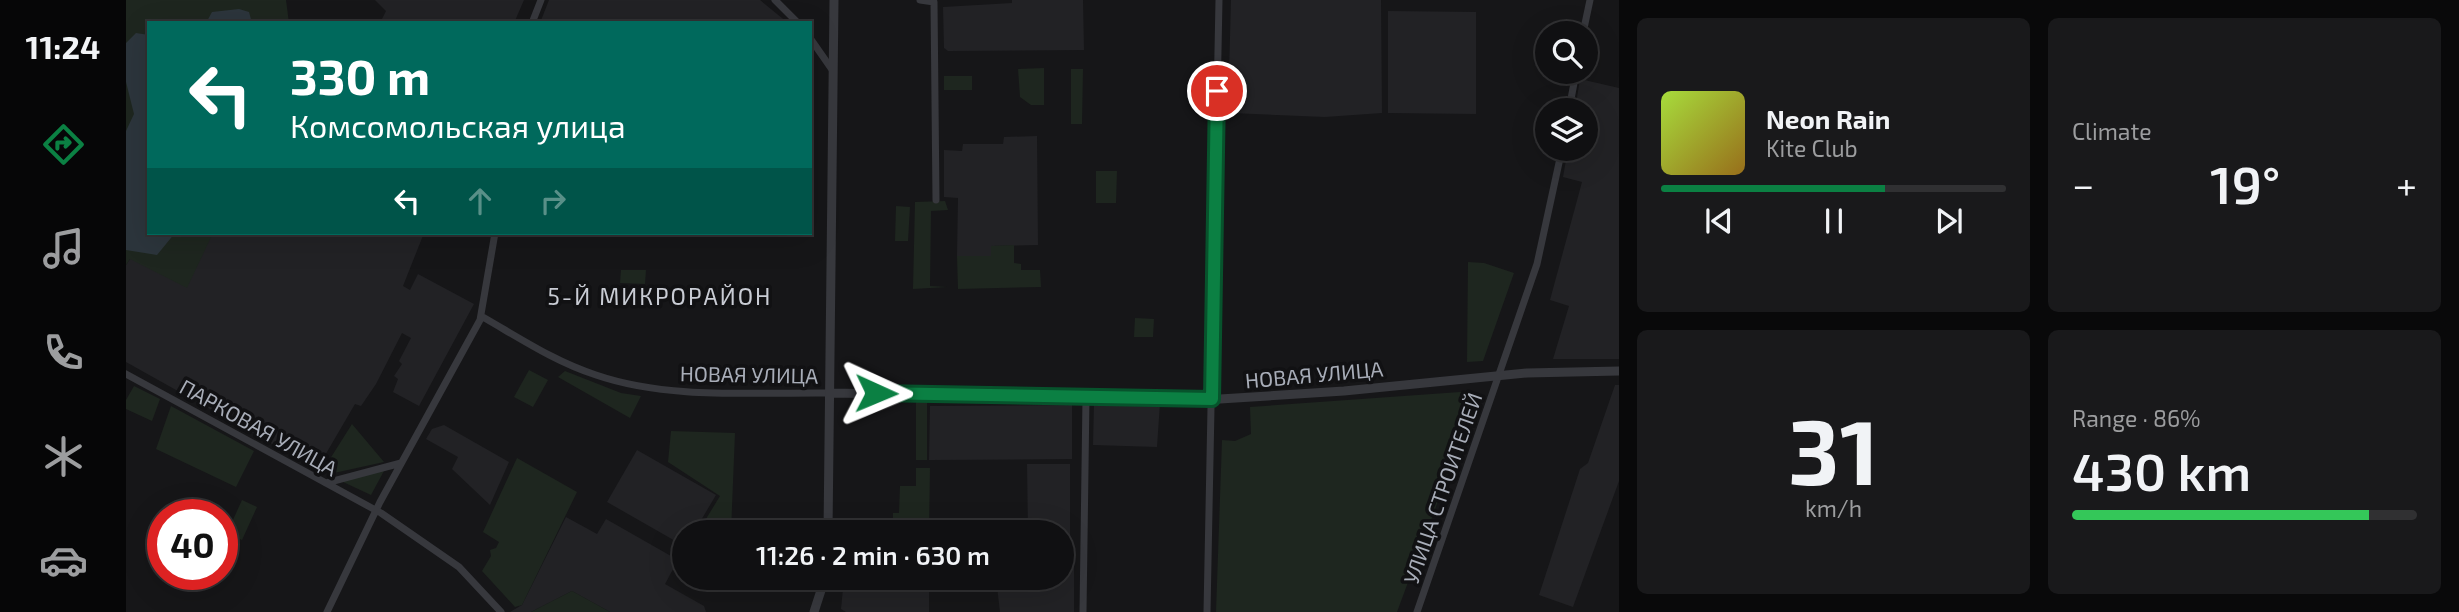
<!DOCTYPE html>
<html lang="en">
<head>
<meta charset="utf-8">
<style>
	body { margin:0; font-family:"Exo 2",sans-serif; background:#19191b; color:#f1f3f6; height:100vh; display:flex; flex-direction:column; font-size:26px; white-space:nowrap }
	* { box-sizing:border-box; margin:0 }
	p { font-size:23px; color:#9c9d9f }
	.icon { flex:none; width:38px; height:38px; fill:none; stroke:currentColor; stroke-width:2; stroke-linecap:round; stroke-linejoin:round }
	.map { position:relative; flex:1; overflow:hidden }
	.panel { display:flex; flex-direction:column; gap:18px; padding:18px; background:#09090a; width:840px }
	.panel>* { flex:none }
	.hud { position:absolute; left:21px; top:21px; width:665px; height:214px; border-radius:0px; box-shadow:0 7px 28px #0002,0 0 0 2px #303032; background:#00695c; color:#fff; overflow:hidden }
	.controls { position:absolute; left:1409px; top:21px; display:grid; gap:14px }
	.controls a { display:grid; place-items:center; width:63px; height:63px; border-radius:50%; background:#101012; box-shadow:0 7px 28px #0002,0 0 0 2px #303032; font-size:35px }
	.speed { position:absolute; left:21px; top:499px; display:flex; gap:14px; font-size:35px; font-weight:700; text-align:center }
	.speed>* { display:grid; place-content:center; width:91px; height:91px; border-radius:50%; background:#101012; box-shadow:0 7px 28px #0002,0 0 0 2px #303032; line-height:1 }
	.speed .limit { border:10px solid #d22; background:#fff; color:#111 }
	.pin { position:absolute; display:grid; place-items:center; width:60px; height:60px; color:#fff; margin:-30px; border:4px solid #fff; border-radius:50%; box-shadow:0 2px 7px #0007 }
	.me { position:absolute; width:77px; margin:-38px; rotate:91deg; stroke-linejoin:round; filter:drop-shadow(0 0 5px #0008) }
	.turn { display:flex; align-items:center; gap:24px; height:147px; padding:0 28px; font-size:32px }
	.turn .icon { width:91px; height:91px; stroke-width:2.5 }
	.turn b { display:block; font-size:49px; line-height:60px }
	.lanes { display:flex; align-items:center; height:66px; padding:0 28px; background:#0003; justify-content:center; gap:35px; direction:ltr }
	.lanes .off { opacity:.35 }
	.big { font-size:52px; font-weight:600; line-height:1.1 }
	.panel .tile { flex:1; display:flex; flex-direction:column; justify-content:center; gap:10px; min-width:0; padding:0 24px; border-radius:10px; background:#19191b }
	.panel .dial { align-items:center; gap:0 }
	.dial b { font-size:91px; line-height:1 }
	.song { display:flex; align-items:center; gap:21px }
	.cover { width:84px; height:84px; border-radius:10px; background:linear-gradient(135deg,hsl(80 70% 55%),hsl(40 70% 35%)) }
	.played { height:7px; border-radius:4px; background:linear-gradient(90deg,#0b8043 65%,#303032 65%) }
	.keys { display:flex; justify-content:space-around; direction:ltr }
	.heat { display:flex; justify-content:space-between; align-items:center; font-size:38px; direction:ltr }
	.charge { height:10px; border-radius:5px; background:linear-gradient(90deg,#34c759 86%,#303032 0) }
	.panel .tiles { flex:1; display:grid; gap:18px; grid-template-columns:repeat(2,1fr) }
	.trip { position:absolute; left:546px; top:520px; width:402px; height:70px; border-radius:35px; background:#101012; box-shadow:0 7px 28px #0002,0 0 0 2px #303032; font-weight:600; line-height:70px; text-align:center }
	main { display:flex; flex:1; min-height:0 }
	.dock { display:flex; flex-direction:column; width:126px; justify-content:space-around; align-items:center; background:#060607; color:#9c9d9f }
	.dock .icon { width:49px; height:49px }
	.dock .active { color:#0b8043 }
	.dock b { font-size:32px; color:#f1f3f6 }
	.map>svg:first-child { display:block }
</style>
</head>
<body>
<main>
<nav class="dock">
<b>11:24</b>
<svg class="icon active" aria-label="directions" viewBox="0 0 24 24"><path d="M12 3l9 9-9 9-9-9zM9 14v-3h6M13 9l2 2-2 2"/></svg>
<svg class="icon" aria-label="music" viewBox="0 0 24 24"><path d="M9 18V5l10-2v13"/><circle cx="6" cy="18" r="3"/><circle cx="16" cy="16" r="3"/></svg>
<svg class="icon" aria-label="phone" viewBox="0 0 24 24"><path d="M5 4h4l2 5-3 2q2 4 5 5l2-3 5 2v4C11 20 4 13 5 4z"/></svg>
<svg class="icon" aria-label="climate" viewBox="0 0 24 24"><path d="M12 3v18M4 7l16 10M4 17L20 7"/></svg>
<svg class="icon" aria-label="car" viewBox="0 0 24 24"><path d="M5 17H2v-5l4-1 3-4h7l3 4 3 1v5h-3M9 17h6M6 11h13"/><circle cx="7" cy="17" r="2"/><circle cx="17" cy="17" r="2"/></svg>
</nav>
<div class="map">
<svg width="1493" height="612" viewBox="0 0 1493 612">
	<rect width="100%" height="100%" fill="#161618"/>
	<!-- built -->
	<path fill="#222225" d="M249,0H398L388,23H254L260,11Z
		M423,0H634L662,23H414Z
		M886,0H957L958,50L822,51L818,48L817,7L886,3Z
		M1105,0H1255L1256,113L1199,117L1106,113L1102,110Z
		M1262,11L1350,12V114L1262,113Z
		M1454,79L1493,88V359H1427L1443,306L1424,300L1456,182L1437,177L1442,149H1460V110H1449Z
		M911,136L912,245L866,246L865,256H831L832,198L818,197V150L836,151L837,144H877L878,137Z
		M87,233H298L277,286L284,290L292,274L348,304L293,406L267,392L272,379L268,376L276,364L273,361L285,338L276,333L250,384L235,406L229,404L191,469L0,362V265L4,259L84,238Z
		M1489,385H1493V481L1447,607L1413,595L1454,469L1462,463Z
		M968,403H1034L1031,447L967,445Z
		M946,405V459L803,460L804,406Z
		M318,425L383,462L364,505L326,469L332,457L300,439L306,429Z
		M511,450L590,495L568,532H558V546L481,502Z
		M901,464H944V550H936V532H902Z
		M440,517L471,534L480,519L552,560L539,584L578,606L580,612H484L446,591L405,612H384L396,605Z
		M948,557V612H874L870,578H936V558Z
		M718,578H803V612H720L715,609Z"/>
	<!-- green -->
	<path fill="#1e261f" d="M0,0H160L163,23H23V233H87L61,288L4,259L0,265Z
		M918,68V105H905L894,97L892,69Z
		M945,69H957L956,124H945Z
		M818,76H846V90H818Z
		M970,171H991L990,203H970Z
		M819,201L822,210L805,211L804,286L821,287L787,289L789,202Z
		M770,206L784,207L782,241H769Z
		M888,245V263L895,264V270H914L915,287L832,289L831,256H865V246Z
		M1342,262L1358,263L1388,273L1357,361L1341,362Z
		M495,270H520L519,284L494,283Z
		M1009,318L1028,319L1027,337H1008Z
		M403,370L422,380L407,407L388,397Z
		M439,371L495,393L515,396L504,418L432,377Z
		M8,386L34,399L26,421L0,409V400Z
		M1348,391V404L1271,612H1090L1096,440L1109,441L1125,434L1124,407Z
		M790,402H801V460H790Z
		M45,406L128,451L110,487L30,449Z
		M226,424L258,462L208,473L197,470Z
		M545,431L609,433L605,532H572L594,496L542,462Z
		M391,458L451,492L396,605L389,607L356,571L365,556L364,550L370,548L373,542L357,532Z
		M790,468H804L803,532H767V513H773L774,486H790Z
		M259,469L245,495L215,481Z
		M116,500L131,507L116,540L101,533Z
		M446,591L484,612H405Z"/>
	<!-- water -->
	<path fill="#2c353c" d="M113,9L123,12L126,23H80L86,12Z
		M10,33L23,35V233H49L31,255L0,250V131L8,114L0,82V43Z"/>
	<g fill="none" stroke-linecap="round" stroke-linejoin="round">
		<!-- minor -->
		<path stroke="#37383d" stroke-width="7" d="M649,0L672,23
			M794,0L808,2L810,200
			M406,23L415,0
			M1457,33L1464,0
			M684,38L707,71
			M1443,110L1450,72
			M355,316C392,337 429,362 470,375C543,400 628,392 704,393
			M0,374L255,513L333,567L375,612
			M200,483L275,463
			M201,612L254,502L354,320L369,233
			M957,612L960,397
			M1081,612L1093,0
			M1291,612L1411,264L1436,149"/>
		<!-- tertiary -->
		<path stroke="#37383d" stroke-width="9" d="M704,393L1094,399L1218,391L1401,373L1493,371
			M702,532L708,0
			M688,612L699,578"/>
	</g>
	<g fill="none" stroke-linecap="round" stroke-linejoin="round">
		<defs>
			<path id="route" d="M750,393L1086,399L1091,91"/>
		</defs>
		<!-- route casing -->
		<use href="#route" stroke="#07532c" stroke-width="18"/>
		<!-- route -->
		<use href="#route" stroke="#0b8043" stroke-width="12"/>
	</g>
	<g text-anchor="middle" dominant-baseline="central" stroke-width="7" stroke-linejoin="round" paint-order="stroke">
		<!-- street labels -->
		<g font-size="21" fill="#a8adb8" stroke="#111113">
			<text transform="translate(623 374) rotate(1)">НОВАЯ УЛИЦА</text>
			<text transform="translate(1188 374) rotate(-5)">НОВАЯ УЛИЦА</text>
			<text transform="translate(133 427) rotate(29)">ПАРКОВАЯ УЛИЦА</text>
			<text transform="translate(1316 488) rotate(-71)">УЛИЦА СТРОИТЕЛЕЙ</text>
		</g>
		<!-- neighbourhood labels -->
		<g font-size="23" letter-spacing="2" fill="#c9ccd4" stroke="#111113">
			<text x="534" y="296">5-Й МИКРОРАЙОН</text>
		</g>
	</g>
</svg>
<div class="controls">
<a><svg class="icon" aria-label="search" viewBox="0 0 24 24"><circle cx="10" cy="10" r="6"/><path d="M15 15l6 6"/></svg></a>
<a><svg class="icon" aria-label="layers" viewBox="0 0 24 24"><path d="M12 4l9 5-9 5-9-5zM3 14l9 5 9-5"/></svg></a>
</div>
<div class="speed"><div class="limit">40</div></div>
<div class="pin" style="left:1091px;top:91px;background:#d93025"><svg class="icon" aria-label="arrive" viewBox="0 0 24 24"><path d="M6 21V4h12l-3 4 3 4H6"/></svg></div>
<svg class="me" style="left:750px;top:393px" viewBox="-20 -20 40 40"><path d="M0-17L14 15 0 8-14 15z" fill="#0b8043" stroke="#fff" stroke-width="4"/></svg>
<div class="trip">11:26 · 2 min · 630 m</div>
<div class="hud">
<div class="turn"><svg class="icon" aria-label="left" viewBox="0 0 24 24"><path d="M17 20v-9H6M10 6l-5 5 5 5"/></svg><div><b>330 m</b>Комсомольская улица</div></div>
<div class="lanes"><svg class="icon" aria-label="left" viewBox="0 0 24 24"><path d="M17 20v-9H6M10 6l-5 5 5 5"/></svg><svg class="icon off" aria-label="ahead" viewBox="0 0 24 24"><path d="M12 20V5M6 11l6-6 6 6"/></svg><svg class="icon off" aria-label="right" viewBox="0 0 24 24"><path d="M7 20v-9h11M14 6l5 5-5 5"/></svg></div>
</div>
</div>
<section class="panel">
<div class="tiles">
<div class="tile">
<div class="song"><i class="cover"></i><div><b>Neon Rain</b><p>Kite Club</p></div></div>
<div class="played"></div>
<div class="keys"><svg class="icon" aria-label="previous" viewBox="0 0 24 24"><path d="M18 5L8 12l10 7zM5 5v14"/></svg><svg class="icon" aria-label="pause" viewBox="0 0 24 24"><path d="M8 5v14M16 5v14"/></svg><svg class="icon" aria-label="next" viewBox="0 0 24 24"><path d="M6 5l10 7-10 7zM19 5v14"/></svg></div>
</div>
<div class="tile"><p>Climate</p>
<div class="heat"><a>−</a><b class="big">19°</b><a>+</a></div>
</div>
<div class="tile dial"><b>31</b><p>km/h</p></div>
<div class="tile"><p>Range · 86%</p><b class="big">430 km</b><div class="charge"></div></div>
</div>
</section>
</main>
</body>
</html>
